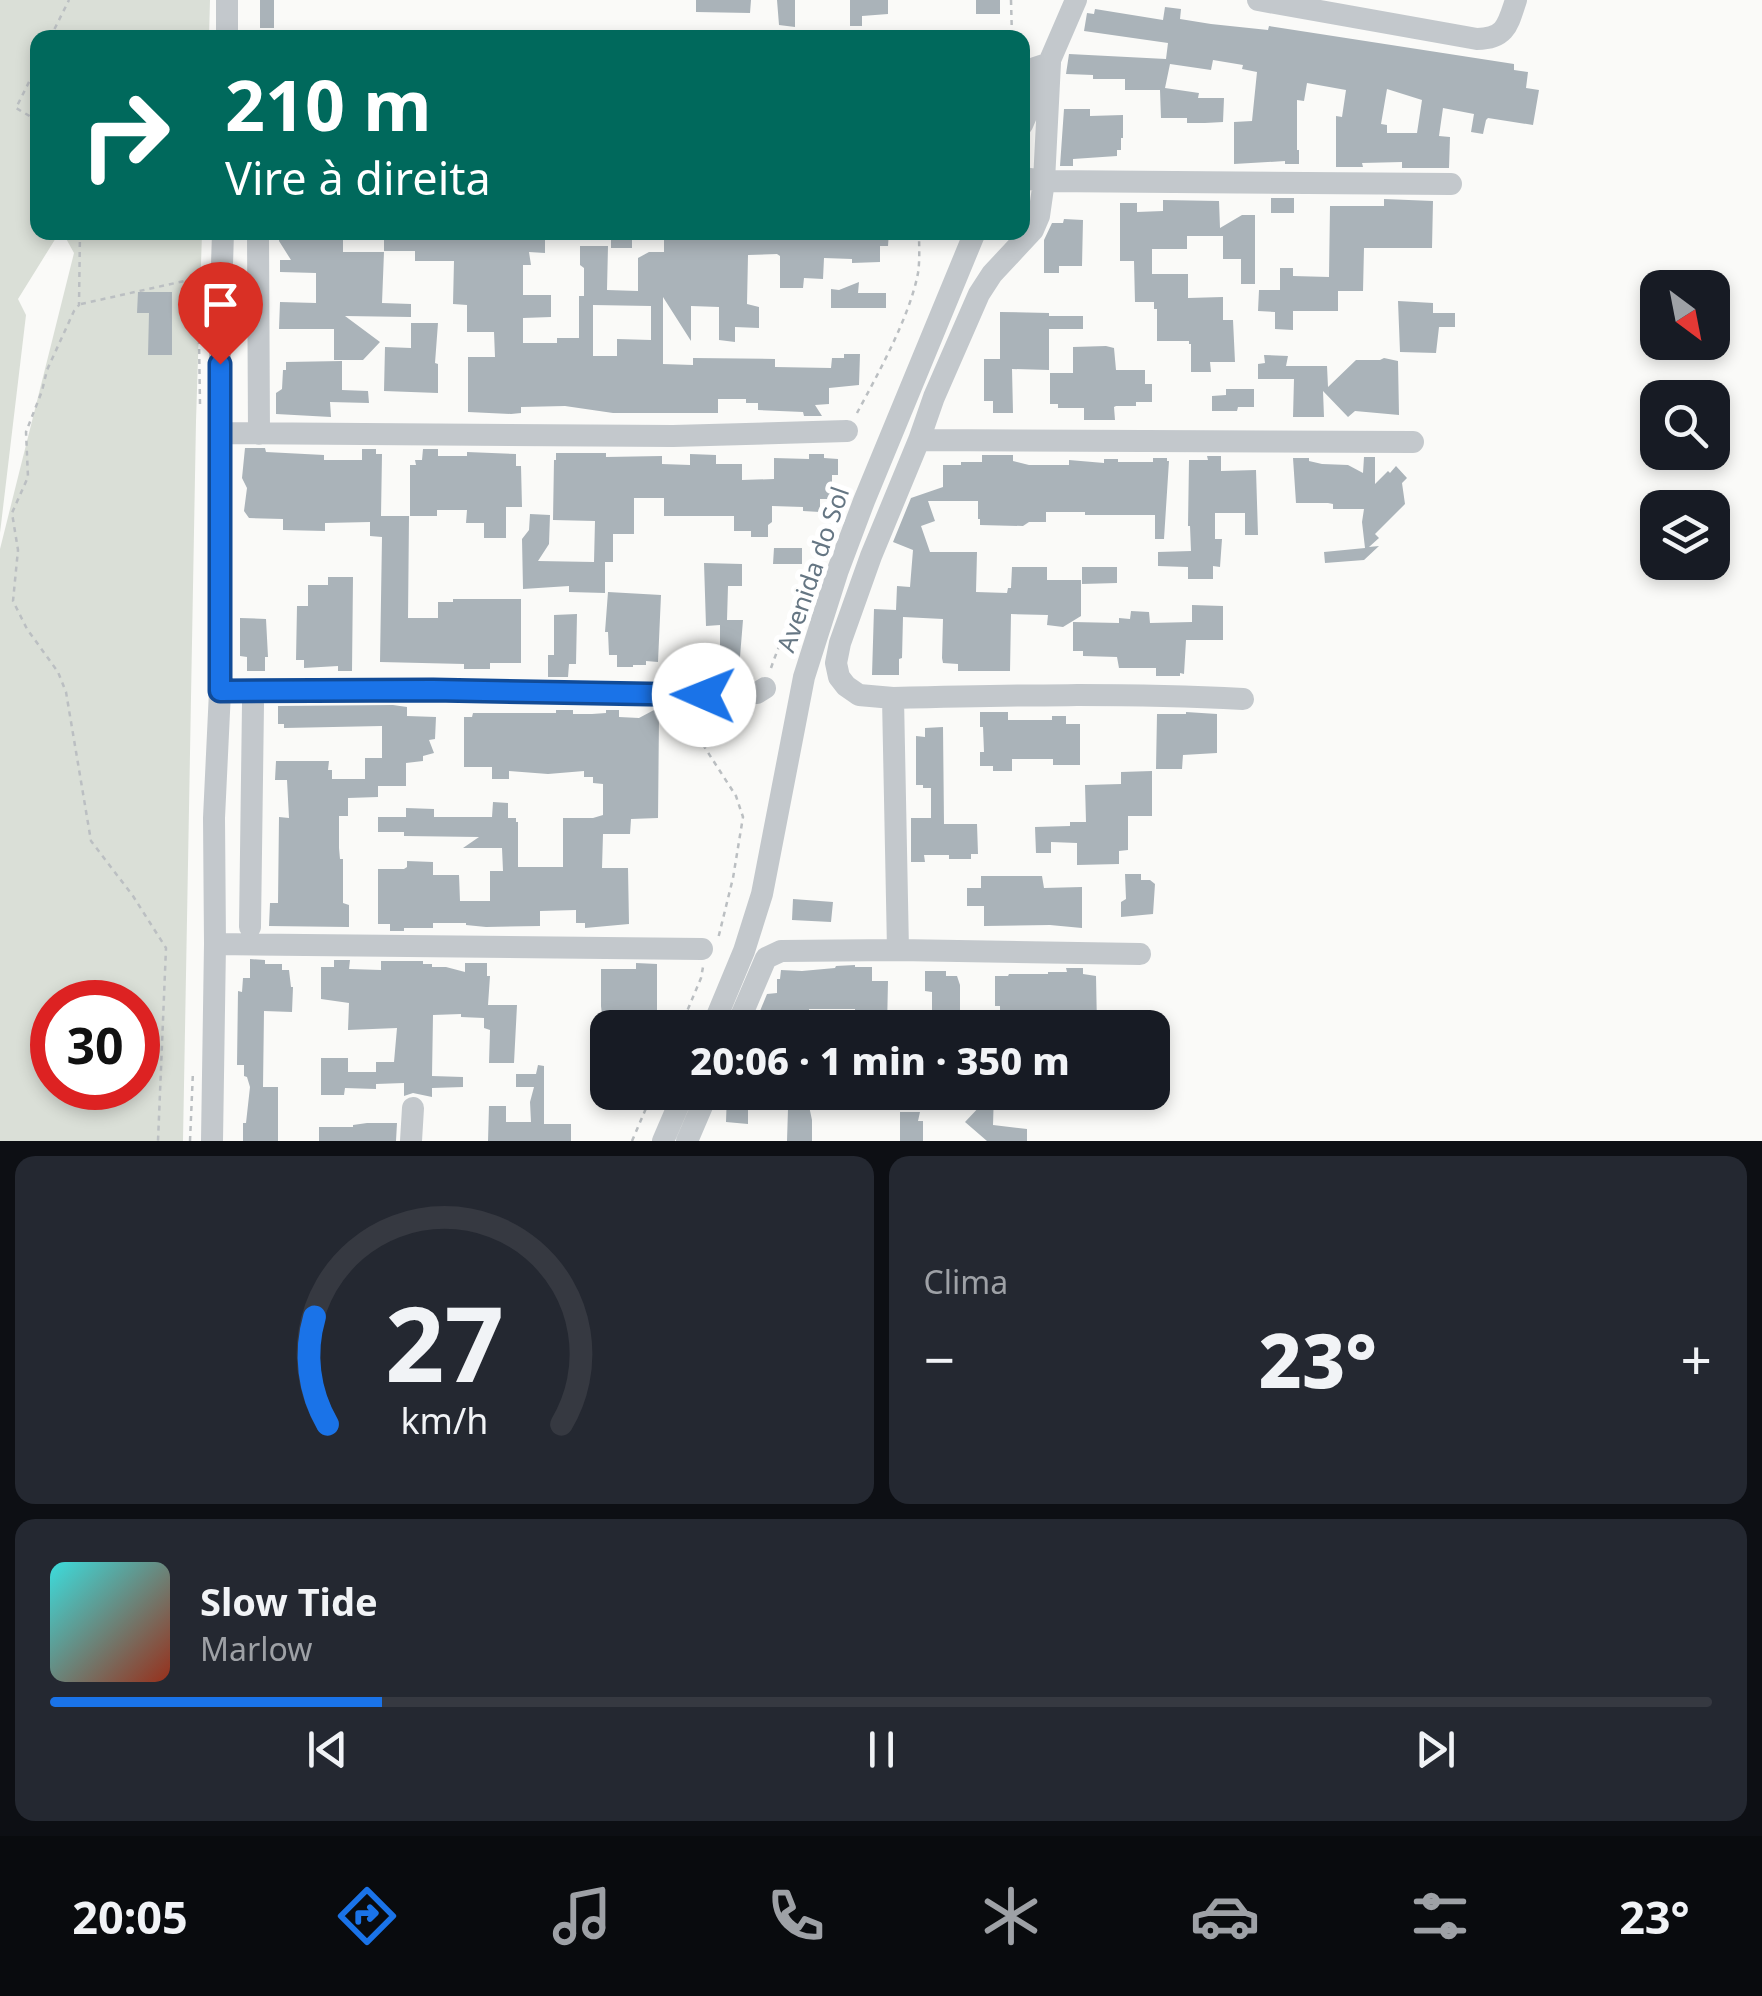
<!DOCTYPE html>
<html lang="pt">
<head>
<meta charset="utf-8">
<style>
	body { margin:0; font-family:"Noto Sans",sans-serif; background:#242831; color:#f1f3f6; height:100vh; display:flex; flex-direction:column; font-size:38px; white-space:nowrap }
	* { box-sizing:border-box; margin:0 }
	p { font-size:32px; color:#9ea1a6 }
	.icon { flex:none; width:55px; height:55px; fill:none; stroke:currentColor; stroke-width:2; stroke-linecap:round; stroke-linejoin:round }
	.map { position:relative; height:1141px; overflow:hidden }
	.panel { display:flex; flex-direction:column; gap:15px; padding:15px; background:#0d0f14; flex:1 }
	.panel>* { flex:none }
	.hud { position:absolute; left:30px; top:30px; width:1000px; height:210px; border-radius:20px; box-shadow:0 5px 15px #0003; background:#00695c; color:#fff; overflow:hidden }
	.needle { width:65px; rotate:148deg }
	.buttons { position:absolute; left:1640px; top:270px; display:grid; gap:20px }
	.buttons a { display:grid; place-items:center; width:90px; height:90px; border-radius:20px; background:#171b24; box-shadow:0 5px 15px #0003; font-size:50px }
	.speed { position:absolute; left:30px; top:980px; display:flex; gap:20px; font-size:50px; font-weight:700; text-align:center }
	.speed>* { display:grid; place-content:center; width:130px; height:130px; border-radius:50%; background:#171b24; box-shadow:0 5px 15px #0003; line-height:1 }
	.speed .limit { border:15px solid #d22; background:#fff; color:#111 }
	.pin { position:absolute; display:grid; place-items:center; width:85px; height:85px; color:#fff; margin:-102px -42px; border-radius:50% 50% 50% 0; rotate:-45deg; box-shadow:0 0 10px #0007 }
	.pin .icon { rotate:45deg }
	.me { position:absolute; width:110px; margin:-55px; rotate:271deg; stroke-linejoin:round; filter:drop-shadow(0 0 8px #0008) }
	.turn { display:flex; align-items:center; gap:35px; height:210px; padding:0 30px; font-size:45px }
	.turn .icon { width:130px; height:130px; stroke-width:2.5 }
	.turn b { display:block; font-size:70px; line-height:85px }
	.big { font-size:75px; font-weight:800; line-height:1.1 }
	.panel .widget { flex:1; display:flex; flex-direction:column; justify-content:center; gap:15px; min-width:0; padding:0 35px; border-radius:20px; background:#242831 }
	.panel .dial { align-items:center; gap:0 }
	.dial svg { height:260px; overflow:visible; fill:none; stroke:#363941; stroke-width:7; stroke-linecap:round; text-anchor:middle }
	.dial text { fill:#f1f3f6; stroke:none }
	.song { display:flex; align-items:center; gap:30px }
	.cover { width:120px; height:120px; border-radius:15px; background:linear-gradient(135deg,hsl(180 70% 55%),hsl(10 70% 35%)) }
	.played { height:10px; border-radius:5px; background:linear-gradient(90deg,#1a73e8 20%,#363941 20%) }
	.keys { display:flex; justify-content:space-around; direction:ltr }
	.heat { display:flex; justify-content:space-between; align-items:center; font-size:55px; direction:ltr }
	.panel .tiles { flex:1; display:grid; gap:15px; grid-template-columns:1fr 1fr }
	.widget:last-child { grid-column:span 2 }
	.trip { position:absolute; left:590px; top:1010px; width:580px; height:100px; border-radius:20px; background:#171b24; box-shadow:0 5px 15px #0003; font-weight:800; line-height:100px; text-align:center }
	.tabs { display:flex; height:160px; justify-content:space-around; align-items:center; background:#090b0e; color:#9ea1a6 }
	.tabs .icon { width:70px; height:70px }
	.tabs .on { color:#1a73e8 }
	.tabs b { font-size:45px; color:#f1f3f6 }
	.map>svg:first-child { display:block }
</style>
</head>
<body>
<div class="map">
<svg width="1762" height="1141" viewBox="0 0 1762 1141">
	<rect width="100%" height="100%" fill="#fafaf8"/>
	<!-- green -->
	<path fill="#dadfd7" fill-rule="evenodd" d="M0,0H210L209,37L38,38V232L59,233L18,299L26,315L0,533Z
		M63,233H202L196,421L183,1141H0V549L74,253ZM52,1002H138V1088H52Z"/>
	<!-- building -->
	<path fill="#aab3b9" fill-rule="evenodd" d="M260,0H274V28H260Z
		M696,0H751L750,13L696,12Z
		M777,0H795V27L779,25Z
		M850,0H888V14L862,16V26H850Z
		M976,0H1000V14H976Z
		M1165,7L1181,9L1180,19L1211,24L1268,30L1269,26L1514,64V70L1528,72L1526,88L1539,90L1533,125L1488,118L1486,120L1483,134L1471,132L1474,114L1443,108L1439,136L1450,137L1449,168H1402V162L1362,163L1363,167H1336V116L1342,117L1346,90L1307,83L1304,101L1297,100V150H1299V164H1285V161L1234,164V122L1252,121L1257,72L1242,69L1243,65L1213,60L1211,70L1170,64L1165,88L1199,93L1198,98H1224L1223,122L1205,123H1187V118H1161L1160,90H1125V79H1093V75L1066,74L1069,54L1166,59L1168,43L1084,31L1087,13L1094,14L1095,9L1163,20ZM1387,89L1422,100L1417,133H1387V125L1381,124Z
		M1064,109H1090V116L1123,115V138H1121V150H1117V156L1073,159V166H1060Z
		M1271,198H1294V213H1271Z
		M1384,199L1433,201L1432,248H1364L1363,291H1338V311H1293V330L1275,329V312L1258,311L1259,290H1280V268H1293V276L1329,277L1330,206H1384Z
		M1163,200L1219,201L1220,228L1242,215H1255V284H1241V259H1223V236H1187V249H1152V274H1188V298L1223,297V320H1233L1235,362H1210L1211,372H1191V344H1189V341H1157V309H1154V302H1135L1134,261H1120V203H1137V212L1163,211Z
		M1064,219L1083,220L1082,266H1059V273H1044V240L1052,223H1063Z
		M280,232H338L343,234V252H384L382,303L411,304V317L345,316L380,342L363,360H334V329H279L280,302L316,303V273L280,272V260H291L279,241Z
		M384,232H545V253L529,252L531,265H523V295H551V317L523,318V343H557V338H579V296H584V268L580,265V246H608L607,290L638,291V258L649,252H664V232H889L888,246H880V262L852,263V259L824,258L823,279L804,278L803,288H780V256L777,254L748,255L747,304L759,307V328L735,327V342L719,340V307L691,306V341L663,297V364L693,365V358L775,359V367L831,368L832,358H844V354H860L859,385L829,388V404L815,405L822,416H804L803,412L758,410V403H746V399H718V413H613L565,406L521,407V413L511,414L468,412V357H495L494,332H467V305L453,304L454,261H415V251H384ZM593,305L651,306V340L617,339V356H593Z
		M611,232H632V248H611Z
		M859,282L858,293H886V308H831V289L839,290Z
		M138,292H172V355H148L149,313H137Z
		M1398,301L1433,303V313H1455V327H1439L1436,353L1400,352Z
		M1000,312L1049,313V316H1083V329H1049V370L1012,369L1013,413H993V401H984V359H1000Z
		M411,323H438L435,363L438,364V393L384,391L385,347L411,348Z
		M1106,346L1114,348L1116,370H1145V384H1152V402H1136V406H1116L1114,407L1115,420H1084V408H1058V404H1050V373H1073V347Z
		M1264,355L1288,356L1286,366H1327L1328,387L1356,360H1380L1384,358L1398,361L1399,415L1355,411L1348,417L1323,391L1324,417H1293L1294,379H1258V364L1265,363Z
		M342,361V390L368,391L369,403L330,402L331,417L276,414V393L282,389L283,370H286V362Z
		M1226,389H1254V407H1238L1237,411H1212V396L1226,395Z
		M245,448H265L266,452L324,455V460H362V449H376V454H382L381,516H409L408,618H438V602H453V599H521V663H490V669H464V664L380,662L382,537L370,536V522L325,523V531L283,530V519L249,518L244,511L247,488L242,478Z
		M423,449H438V456H467V452L516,454V466H521L522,507H506V538H484V523H466L467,510H437V516H410V465H416L415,460H422Z
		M556,453H606V457L662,456V464L690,465V454L716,455V464H742V480L774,479V458L809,459V454H824V458L838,459V475H832V499H820V512L803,511V507L772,506V522L768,525V537H751V531H734V516H664V498H634V534H613V562H605V593L569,592V586L523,589L522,539L529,530L530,514L550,515L549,544L538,561L594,562L595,521L553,520L554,460H556Z
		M982,455H1013V461L1029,465H1069V460L1104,463V459H1118V462H1153V458H1167V461H1169L1164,539H1155V515H1085V512H1046V522H1029L1023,526L980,525V519H978V501H928L935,521L921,526L930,552H977L976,592L1007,593L1008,588H1011L1012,567H1047V580H1081V616L1063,627L1047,625L1048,615L1011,614L1010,671H958V664L943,663L942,658L943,619L903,617L902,658L899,659V675H872L874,609L896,610L897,586L910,587L913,550L893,542L911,498L943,487V465H961V462H982Z
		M1207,456H1221V471L1256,470L1258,535H1245V513H1215V539H1222L1220,567L1213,566V579H1188V567L1158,566V552L1191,551L1190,526H1188L1189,460H1208Z
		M1364,457H1375V484L1388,471L1390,473L1396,466L1407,478L1402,483L1405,504L1375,534L1379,538L1369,547L1379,546L1364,560L1325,563L1324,552L1365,548L1362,522L1364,509H1333V504L1328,503H1296L1293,458H1309V461L1322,464L1348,465L1363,473Z
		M774,548H802V564H773Z
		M704,563L742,564V586H728L727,620H743L739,669L731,668V672H717V659H720V625L706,626Z
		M1082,567H1117V583L1082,584Z
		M328,577H353L352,671H338V666L304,668V660H296L297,606H308V585H328Z
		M608,592L661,595L658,662L646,661V665H633V667H617V655H609L608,632H605Z
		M1192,605L1223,606V640H1186L1184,674L1180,673V676H1156V668H1119L1117,657L1083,656V651H1073V622L1119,623V618L1130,619L1131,611L1149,612L1150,623L1192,622Z
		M577,614L576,664H569L568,677H548V655H554V615Z
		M240,618L266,619L268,657H265V671H247V657L240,656Z
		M393,705L407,707V716L436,717L435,739L429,740L434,753L423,756V761L406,763V786H378V797L348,798V816H339V848L340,859H343V903L349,905V927L269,926L270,903H278L279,817L289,818L287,780H275L276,761H329L328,770H332V779H365V758H382V726L284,728V724H278V706Z
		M556,710H573V714H592L606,713V710H619V717L639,718L654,710L659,718L658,818L631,819L630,834H603L602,868H628L629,924L585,928V923H576V910L540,911V926L486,927L466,925V923H433V928H404V931H390V924H378V869H404L407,867V861L433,862V875H459L460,901H490V871H503L502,848H463L479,837L404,836V832H378V817H406V808L434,809V817H492L493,802L508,803V818H516V822H518V867H563V818H593L603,815V784L593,783V777H584V771L548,774L509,771V779H492V767H464V717H472L473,713H556Z
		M980,712H1008V720H1052V716H1066V724H1080V765H1053V759H1012V771H993V766H980V752H984L983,727H980Z
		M1186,712L1217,714V753L1183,755L1182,769H1156L1157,714H1186Z
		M943,727L944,824H977L978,854H971V859H949V855H924L925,862H911V818H931V788H923V785H916V736L925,737V728Z
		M1152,771V816H1128V850L1119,851V864L1077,865V843L1051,842V853H1036L1035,827L1070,826V822H1086L1085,785L1121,784V772Z
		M1125,874H1141V880H1150L1155,884L1153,914L1121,917V902L1126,899Z
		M981,876H1042L1044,888L1082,887V928L1050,925L984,926V906H967V888H981Z
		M793,899L833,902L831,922L792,920Z
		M250,959L265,960V964H282V970H289L291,987H293L292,1012L264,1011L263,1087H278V1141H243V1123H246L250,1087L247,1077L244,1076V1065H237L238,991L242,992L243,978H250Z
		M334,960H350L349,969L381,970V961H423V964H432V967H446L465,972V963H487V976H490L488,1005H517L514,1063H489L490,1030L484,1028V1018L461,1017V1014L433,1015L432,1076L463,1077V1087L432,1088V1097L413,1093L404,1096V1083L376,1084V1062H394L397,1028L348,1030L349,1003L321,999V967H334Z
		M636,963L657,964V1028L605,1027V1015H602L601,1006V969H636Z
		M855,965V967H872V981H888L887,1028H855V1009H809V1013H780L774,1028H753L767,994L777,993V979H780L781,970L802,971L835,968L836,966Z
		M1066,968H1083V974L1096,976L1097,1026L1017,1028V1014H1000V1006H995V976H1008L1009,974H1048V972H1067Z
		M925,971H946V976H957L960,985V1028H932V992L925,991Z
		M321,1058H348V1072H376V1089L345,1088L344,1095H321Z
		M538,1065L544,1066V1124H571V1141H488L489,1106H506V1122H531L530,1102L534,1087H516V1074H536Z
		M727,1092H748V1124L726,1122Z
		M792,1092H806L812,1120V1141H787L788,1109H792Z
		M971,1092H994L993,1125L1027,1129V1141H987L965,1122L982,1104Z
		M900,1112H920L918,1121H923V1141H900Z
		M367,1123H397L396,1141H319V1127H353V1125Z"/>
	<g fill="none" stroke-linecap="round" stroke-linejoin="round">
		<!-- path -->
		<path stroke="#bbbfc2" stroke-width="2.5" stroke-dasharray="5 5" stroke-linecap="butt" d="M1011,0L1012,38
			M50,38L69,0
			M38,64L16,108L38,121
			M80,232L79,305L74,311L47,370L42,391L26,432L28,477L12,513L18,550L13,601L27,629L58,672L66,692L91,841L133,896L166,948L158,1141
			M81,304L198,278
			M200,404L198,278L201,272
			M857,413C878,374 910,316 918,273C920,260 919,246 919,232
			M771,668C783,633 800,601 814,566C825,539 834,512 841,483
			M700,716L698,737L736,796L743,817L733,878L718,939
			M680,1028L701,978L703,967
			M190,1141L193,1071
			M632,1141L653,1092"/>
		<!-- minor -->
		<path stroke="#c3c8cc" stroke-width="22" d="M1258,0L1477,39C1506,39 1508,24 1516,0
			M227,38V0
			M1022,79L1029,70L1050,63
			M1022,125L1076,0
			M1022,178L1044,181L1451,184
			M258,232L259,434
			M220,433L673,436L847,431
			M919,440L1413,442
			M220,691L433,690L704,695L757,693L765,688
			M893,698C1010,695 1126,693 1243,699
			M250,927L253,704
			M215,944L702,949
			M898,950L893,698L859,695L846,686L839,677L836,663L840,643L871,556L919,440L934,397L979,294L992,274L1033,230L1039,216L1044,181L1050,63
			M712,1028L744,951L762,894L804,677L838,570L864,501L975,232
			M736,1028L766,958L781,951L898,950L1140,954
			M212,1141L215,944L214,818L220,691V330L223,232
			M411,1141L413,1108
			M663,1141L684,1092
			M687,1141L708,1092"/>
	</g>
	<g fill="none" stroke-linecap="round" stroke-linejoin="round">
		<defs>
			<path id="route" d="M220,364V691L433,690L704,695"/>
		</defs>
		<!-- route casing -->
		<use href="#route" stroke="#114b97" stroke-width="25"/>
		<!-- route -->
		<use href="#route" stroke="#1a73e8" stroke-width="18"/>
	</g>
	<g text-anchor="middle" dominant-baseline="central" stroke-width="10" stroke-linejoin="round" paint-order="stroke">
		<!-- street labels -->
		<g font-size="25" fill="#657683" stroke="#fff">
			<text transform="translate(812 569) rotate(-71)">Avenida do Sol</text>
		</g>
	</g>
</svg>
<div class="buttons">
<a><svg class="needle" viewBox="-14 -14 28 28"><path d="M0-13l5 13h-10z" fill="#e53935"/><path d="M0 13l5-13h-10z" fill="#9ea1a6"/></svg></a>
<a><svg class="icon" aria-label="search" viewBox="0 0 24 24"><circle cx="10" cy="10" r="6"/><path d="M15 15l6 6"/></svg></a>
<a><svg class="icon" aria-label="layers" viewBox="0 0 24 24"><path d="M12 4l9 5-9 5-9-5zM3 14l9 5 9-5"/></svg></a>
</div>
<div class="speed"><div class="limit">30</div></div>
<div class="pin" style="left:220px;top:364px;background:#d93025"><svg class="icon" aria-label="arrive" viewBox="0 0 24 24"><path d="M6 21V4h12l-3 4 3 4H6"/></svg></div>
<svg class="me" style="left:704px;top:695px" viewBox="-20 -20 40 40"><circle r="19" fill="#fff"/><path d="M0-13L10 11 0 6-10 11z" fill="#1a73e8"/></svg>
<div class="trip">20:06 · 1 min · 350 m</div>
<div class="hud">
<div class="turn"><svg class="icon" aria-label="right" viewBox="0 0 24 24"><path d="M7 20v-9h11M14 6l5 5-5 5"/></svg><div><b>210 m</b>Vire à direita</div></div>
</div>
</div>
<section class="panel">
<div class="tiles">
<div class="widget dial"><svg viewBox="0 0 100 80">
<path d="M14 69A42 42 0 1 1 86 69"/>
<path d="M14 69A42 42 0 0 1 10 36" stroke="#1a73e8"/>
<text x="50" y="56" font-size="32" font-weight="700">27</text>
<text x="50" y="72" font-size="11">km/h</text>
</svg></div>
<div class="widget"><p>Clima</p>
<div class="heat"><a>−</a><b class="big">23°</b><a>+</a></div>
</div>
<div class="widget">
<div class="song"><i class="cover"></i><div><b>Slow Tide</b><p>Marlow</p></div></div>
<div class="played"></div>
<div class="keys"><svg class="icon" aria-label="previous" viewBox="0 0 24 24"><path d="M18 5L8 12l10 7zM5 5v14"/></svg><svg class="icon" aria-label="pause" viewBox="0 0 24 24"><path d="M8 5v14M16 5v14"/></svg><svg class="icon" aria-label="next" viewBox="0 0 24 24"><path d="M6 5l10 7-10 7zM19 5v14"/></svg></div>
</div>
</div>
</section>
<nav class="tabs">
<b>20:05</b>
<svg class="icon on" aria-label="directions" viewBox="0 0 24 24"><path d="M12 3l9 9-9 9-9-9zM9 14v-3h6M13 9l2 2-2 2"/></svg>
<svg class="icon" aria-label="music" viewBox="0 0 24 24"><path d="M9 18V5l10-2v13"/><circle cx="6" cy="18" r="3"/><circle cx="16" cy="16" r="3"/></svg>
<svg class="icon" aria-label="phone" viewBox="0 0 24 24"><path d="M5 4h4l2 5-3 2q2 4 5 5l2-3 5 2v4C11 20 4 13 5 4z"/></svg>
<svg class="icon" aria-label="climate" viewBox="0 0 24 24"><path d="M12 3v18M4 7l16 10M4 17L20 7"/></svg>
<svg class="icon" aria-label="car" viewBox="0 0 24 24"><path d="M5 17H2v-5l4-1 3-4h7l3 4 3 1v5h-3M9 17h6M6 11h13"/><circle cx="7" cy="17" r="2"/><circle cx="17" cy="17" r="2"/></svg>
<svg class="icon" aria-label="filters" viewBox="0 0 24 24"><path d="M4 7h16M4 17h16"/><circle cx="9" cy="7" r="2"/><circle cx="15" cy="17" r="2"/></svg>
<b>23°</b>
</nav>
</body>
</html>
